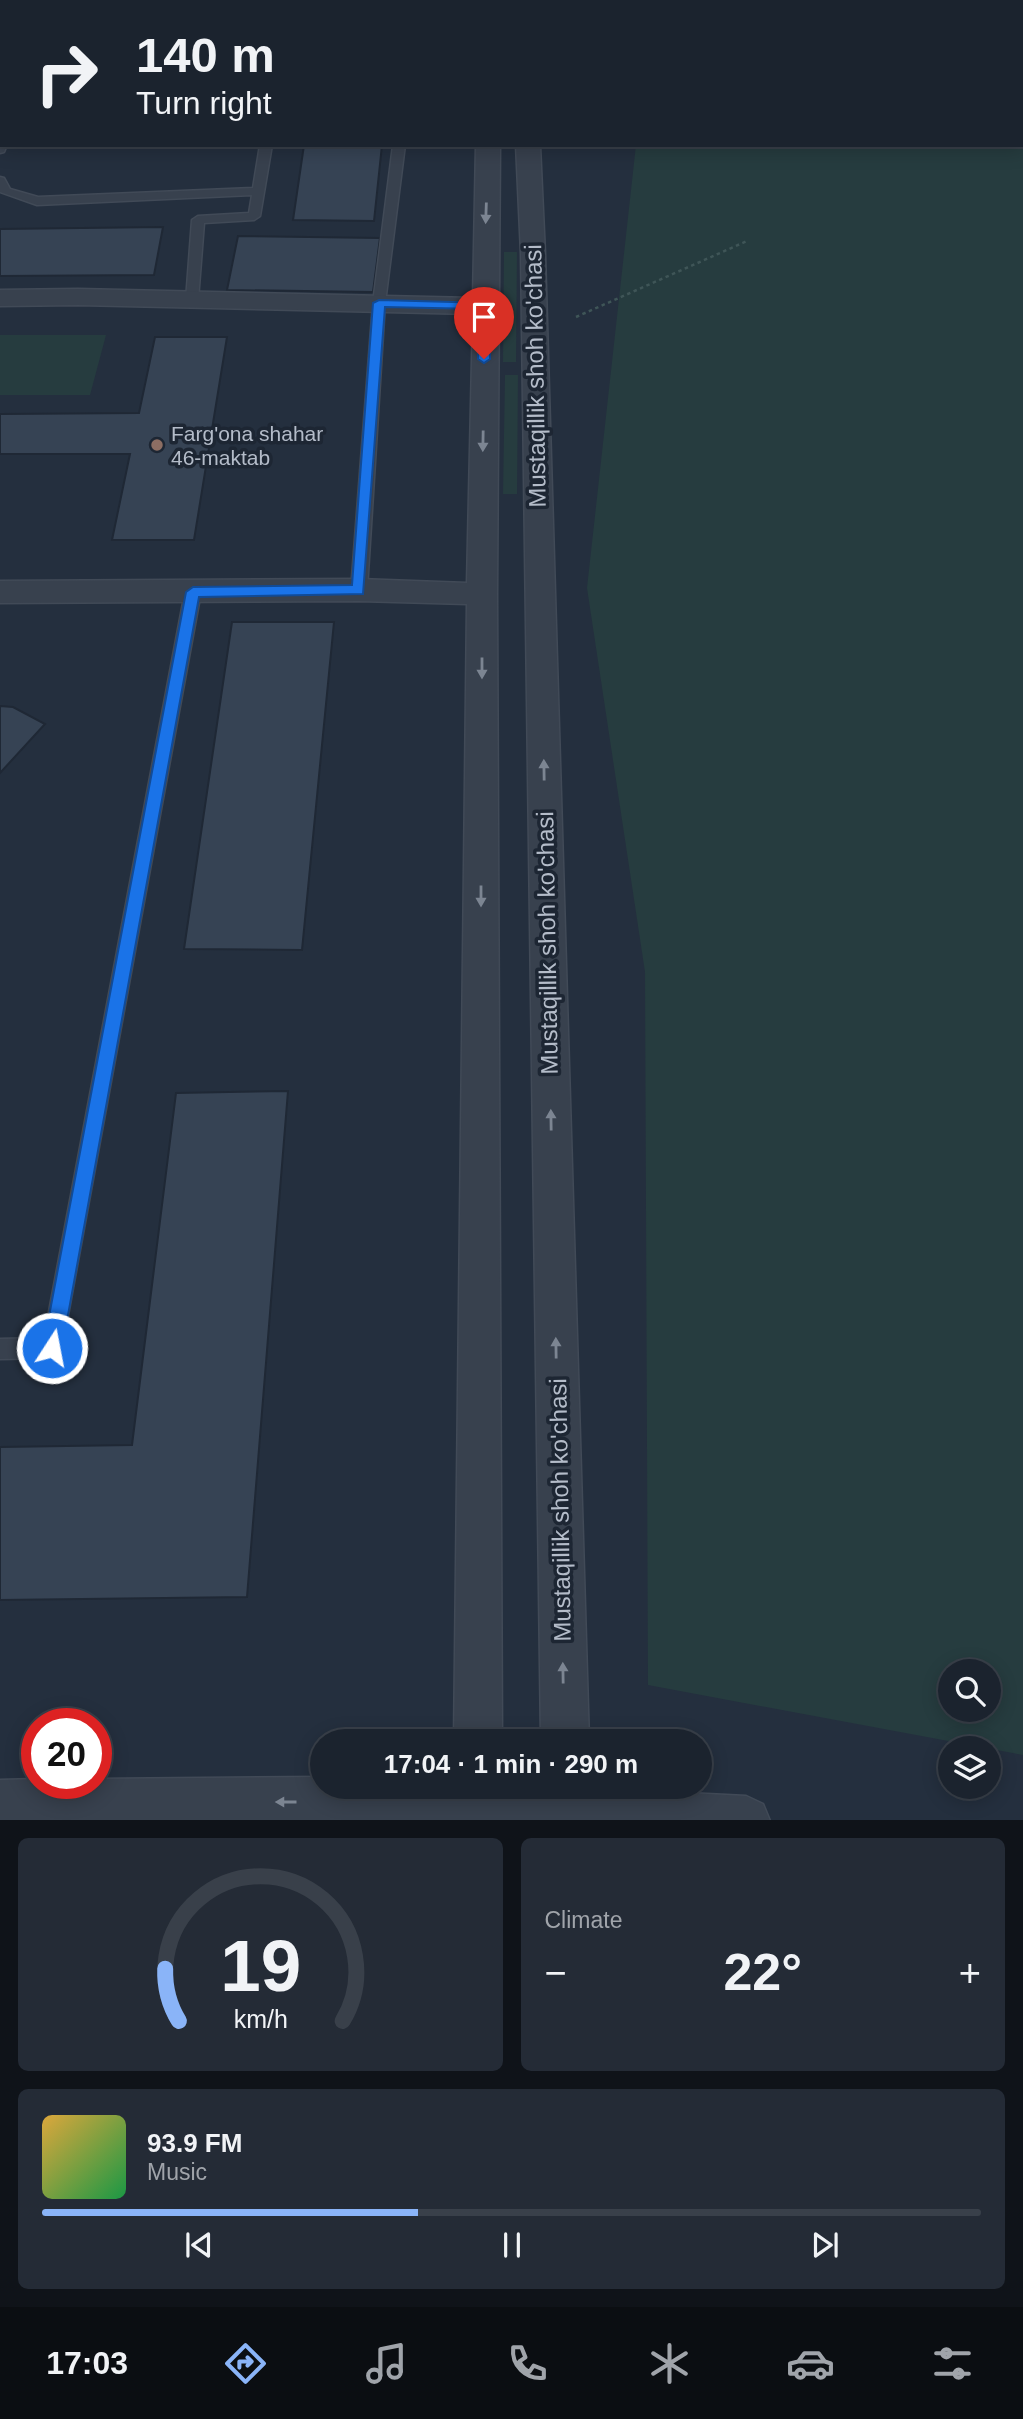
<!DOCTYPE html>
<html lang="en">
<head>
<meta charset="utf-8">
<style>
	body { margin:0; font-family:Arial,sans-serif; background:#242b36; color:#f1f3f6; height:100vh; display:flex; flex-direction:column; font-size:26px; white-space:nowrap }
	* { box-sizing:border-box; margin:0 }
	p { font-size:23px; color:#a0a4aa }
	.icon { flex:none; width:38px; height:38px; fill:none; stroke:currentColor; stroke-width:2; stroke-linecap:round; stroke-linejoin:round }
	.map { position:relative; height:1820px; overflow:hidden }
	.sheet { display:flex; flex-direction:column; gap:18px; padding:18px; background:#0f1319; flex:1 }
	.sheet>* { flex:none }
	.top-card { position:absolute; left:0px; top:0px; width:1024px; height:147px; box-shadow:0 4px 18px #0003,0 0 0 2px #39404a; background:#1b232e; color:#f1f3f6; overflow:hidden }
	.fabs { position:absolute; left:938px; top:1659px; display:grid; gap:14px }
	.fabs a { display:grid; place-items:center; width:63px; height:63px; border-radius:50%; background:#1b232e; box-shadow:0 4px 18px #0003,0 0 0 2px #39404a; font-size:35px }
	.speed { position:absolute; left:21px; top:1708px; display:flex; gap:14px; font-size:35px; font-weight:700; text-align:center }
	.speed>* { display:grid; place-content:center; width:91px; height:91px; border-radius:50%; background:#1b232e; box-shadow:0 4px 18px #0003,0 0 0 2px #39404a; line-height:1 }
	.speed .limit { border:10px solid #d22; background:#fff; color:#111 }
	.pin { position:absolute; display:grid; place-items:center; width:60px; height:60px; color:#fff; margin:-72px -30px; border-radius:50% 50% 50% 0; rotate:-45deg; box-shadow:0 0 7px #0007 }
	.pin .icon { rotate:45deg }
	.me { position:absolute; width:77px; margin:-38px; rotate:11deg; stroke-linejoin:round; filter:drop-shadow(0 0 5px #0008) }
	.turn { display:flex; align-items:center; gap:24px; height:147px; padding:0 21px; font-size:32px }
	.turn .icon { width:91px; height:91px; stroke-width:2.5 }
	.turn b { display:block; font-size:49px; line-height:60px }
	.big { font-size:52px; font-weight:600; line-height:1.1 }
	.sheet .card { flex:1; display:flex; flex-direction:column; justify-content:center; gap:10px; min-width:0; padding:0 24px; border-radius:10px; background:#242b36 }
	.sheet .dial { align-items:center; gap:0 }
	.dial svg { height:182px; overflow:visible; fill:none; stroke:#39404a; stroke-width:7; stroke-linecap:round; text-anchor:middle }
	.dial text { fill:#f1f3f6; stroke:none }
	.song { display:flex; align-items:center; gap:21px }
	.cover { width:84px; height:84px; border-radius:10px; background:linear-gradient(135deg,hsl(40 70% 55%),hsl(140 70% 35%)) }
	.played { height:7px; border-radius:4px; background:linear-gradient(90deg,#8ab4f8 40%,#39404a 40%) }
	.keys { display:flex; justify-content:space-around; direction:ltr }
	.heat { display:flex; justify-content:space-between; align-items:center; font-size:38px; direction:ltr }
	.sheet .tiles { flex:1; display:grid; gap:18px; grid-template-columns:1fr 1fr }
	.card:last-child { grid-column:span 2 }
	.trip { position:absolute; left:310px; top:1729px; width:402px; height:70px; border-radius:35px; background:#1b232e; box-shadow:0 4px 18px #0003,0 0 0 2px #39404a; font-weight:600; line-height:70px; text-align:center }
	.dock { display:flex; height:112px; justify-content:space-around; align-items:center; background:#0b0e12; color:#a0a4aa }
	.dock .icon { width:49px; height:49px }
	.dock .on { color:#8ab4f8 }
	.dock b { font-size:32px; color:#f1f3f6 }
	.map>svg:first-child { display:block }
</style>
</head>
<body>
<div class="map">
<svg width="1023" height="1821" viewBox="0 0 1023 1821">
	<rect width="100%" height="100%" fill="#242f3e"/>
	<!-- green -->
	<path fill="#263c3f" fill-rule="evenodd" d="M562,0H1023V1755L648,1685L645,972L587,588L636,145H1022V2ZM950,1671H989V1710H950Z
		M504,252H517L516,362H503Z
		M0,335H106L90,395H0Z
		M505,375H518L517,494H503Z"/>
	<!-- building -->
	<path fill="#364354" stroke="#1f2835" stroke-width="2" d="M304,145H382L374,221L293,220Z
		M163,227L154,275L0,276V229Z
		M238,236L380,238L373,292L227,290Z
		M155,337H227L194,540H112L130,454H0V414L139,413Z
		M232,622H334L302,950L184,949Z
		M0,706L13,707L45,724L0,773Z
		M288,1091L247,1597L0,1600V1447L132,1445L176,1093Z"/>
	<g fill="none" stroke-linecap="round" stroke-linejoin="round">
		<defs>
			<path id="service" d="M191,0H209L210,2H192Z
				M0,58H2V64H0Z
				M0,141L2,145H7L4,152L0,153Z
				M260,145H272L260,216L254,220L204,223L198,300L192,304L186,300L192,220L198,216L249,213L252,195L37,205L0,192V177L4,178L10,189L38,197L253,188Z
				M393,145H405L385,303L367,590L359,595L351,590L373,303Z
				M193,587L201,592L62,1348L59,1355L52,1358L0,1359V1339L44,1338L185,592Z"/>
			<path id="minor" d="M376,0H403L404,2H377Z
				M473,0H494L495,2H474Z
				M476,145H500L497,594L502,1741H454L467,604L359,601L0,603V581L359,579L467,583L473,314L78,305L0,306V290L78,289L473,298Z
				M516,145H540L545,254L589,1741H541L521,254Z
				M322,1777V1787H571L746,1796L763,1804L770,1821H0V1780L37,1779V1783H96V1779Z"/>
		</defs>
		<!-- service casing -->
		<use href="#service" stroke="#414a57" stroke-width="3"/>
		<!-- minor casing -->
		<use href="#minor" stroke="#414a57" stroke-width="3"/>
		<!-- path -->
		<path stroke="#3f5557" stroke-width="2.5" stroke-dasharray="3.5 3.5" stroke-linecap="butt" d="M299,0L308,2
			M576,317L747,241"/>
		<!-- service -->
		<use href="#service" fill="#38414e" fill-rule="evenodd"/>
		<!-- minor -->
		<use href="#minor" fill="#38414e" fill-rule="evenodd"/>
	</g>
	<!-- one-way arrows -->
	<defs><path id="oneway-solid" d="M-6-.8H1V-3.2L6.5 0L1 3.2V.8H-6Z" transform="scale(1.75)"/></defs>
	<g fill="#7c8592">
		<use href="#oneway-solid" transform="translate(486 213) rotate(92)"/>
		<use href="#oneway-solid" transform="translate(483 441) rotate(91)"/>
		<use href="#oneway-solid" transform="translate(482 668) rotate(90)"/>
		<use href="#oneway-solid" transform="translate(544 770) rotate(-91)"/>
		<use href="#oneway-solid" transform="translate(481 896) rotate(90)"/>
		<use href="#oneway-solid" transform="translate(551 1120) rotate(-91)"/>
		<use href="#oneway-solid" transform="translate(556 1348) rotate(-91)"/>
		<use href="#oneway-solid" transform="translate(563 1673) rotate(-91)"/>
		<use href="#oneway-solid" transform="translate(286 1802) rotate(180)"/>
	</g>
	<!-- route -->
	<path fill="#1a73e8" stroke="#114b97" stroke-width="2" d="M379,300L489,303L490,359L484,363L478,359L479,309L385,307L363,594L199,597L62,1348L59,1355L52,1358L45,1355L43,1348L186,592L193,587L352,585L373,303Z"/>
	<!-- markers -->
	<circle fill="#8d6e63" stroke="#1d2633" stroke-width="2.5" cx="157" cy="445" r="7"/>
	<g text-anchor="middle" dominant-baseline="central" stroke-width="7" stroke-linejoin="round" paint-order="stroke">
		<!-- far-poi labels -->
		<g font-size="21" fill="#b4bcc9" stroke="#1d2633" text-anchor="start">
			<text x="171" y="433">Farg'ona shahar<tspan x="171" dy="24">46-maktab</tspan></text>
		</g>
		<!-- street labels -->
		<g font-size="24" fill="#b4bcc9" stroke="#1d2633">
			<text transform="translate(535 376) rotate(-91)">Mustaqillik shoh ko'chasi</text>
			<text transform="translate(547 943) rotate(-91)">Mustaqillik shoh ko'chasi</text>
			<text transform="translate(560 1510) rotate(-91)">Mustaqillik shoh ko'chasi</text>
		</g>
	</g>
</svg>
<div class="fabs">
<a><svg class="icon" aria-label="search" viewBox="0 0 24 24"><circle cx="10" cy="10" r="6"/><path d="M15 15l6 6"/></svg></a>
<a><svg class="icon" aria-label="layers" viewBox="0 0 24 24"><path d="M12 4l9 5-9 5-9-5zM3 14l9 5 9-5"/></svg></a>
</div>
<div class="speed"><div class="limit">20</div></div>
<div class="pin" style="left:484px;top:359px;background:#d93025"><svg class="icon" aria-label="arrive" viewBox="0 0 24 24"><path d="M6 21V4h12l-3 4 3 4H6"/></svg></div>
<svg class="me" style="left:52px;top:1348px" viewBox="-20 -20 40 40"><circle r="17" fill="#1a73e8" stroke="#fff" stroke-width="3"/><path d="M0-11L8 9 0 5-8 9z" fill="#fff"/></svg>
<div class="trip">17:04 · 1 min · 290 m</div>
<div class="top-card">
<div class="turn"><svg class="icon" aria-label="right" viewBox="0 0 24 24"><path d="M7 20v-9h11M14 6l5 5-5 5"/></svg><div><b>140 m</b>Turn right</div></div>
</div>
</div>
<section class="sheet">
<div class="tiles">
<div class="card dial"><svg viewBox="0 0 100 80">
<path d="M14 69A42 42 0 1 1 86 69"/>
<path d="M14 69A42 42 0 0 1 8 46" stroke="#8ab4f8"/>
<text x="50" y="56" font-size="32" font-weight="700">19</text>
<text x="50" y="72" font-size="11">km/h</text>
</svg></div>
<div class="card"><p>Climate</p>
<div class="heat"><a>−</a><b class="big">22°</b><a>+</a></div>
</div>
<div class="card">
<div class="song"><i class="cover"></i><div><b>93.9 FM</b><p>Music</p></div></div>
<div class="played"></div>
<div class="keys"><svg class="icon" aria-label="previous" viewBox="0 0 24 24"><path d="M18 5L8 12l10 7zM5 5v14"/></svg><svg class="icon" aria-label="pause" viewBox="0 0 24 24"><path d="M8 5v14M16 5v14"/></svg><svg class="icon" aria-label="next" viewBox="0 0 24 24"><path d="M6 5l10 7-10 7zM19 5v14"/></svg></div>
</div>
</div>
</section>
<nav class="dock">
<b>17:03</b>
<svg class="icon on" aria-label="directions" viewBox="0 0 24 24"><path d="M12 3l9 9-9 9-9-9zM9 14v-3h6M13 9l2 2-2 2"/></svg>
<svg class="icon" aria-label="music" viewBox="0 0 24 24"><path d="M9 18V5l10-2v13"/><circle cx="6" cy="18" r="3"/><circle cx="16" cy="16" r="3"/></svg>
<svg class="icon" aria-label="phone" viewBox="0 0 24 24"><path d="M5 4h4l2 5-3 2q2 4 5 5l2-3 5 2v4C11 20 4 13 5 4z"/></svg>
<svg class="icon" aria-label="climate" viewBox="0 0 24 24"><path d="M12 3v18M4 7l16 10M4 17L20 7"/></svg>
<svg class="icon" aria-label="car" viewBox="0 0 24 24"><path d="M5 17H2v-5l4-1 3-4h7l3 4 3 1v5h-3M9 17h6M6 11h13"/><circle cx="7" cy="17" r="2"/><circle cx="17" cy="17" r="2"/></svg>
<svg class="icon" aria-label="filters" viewBox="0 0 24 24"><path d="M4 7h16M4 17h16"/><circle cx="9" cy="7" r="2"/><circle cx="15" cy="17" r="2"/></svg>
</nav>
</body>
</html>
